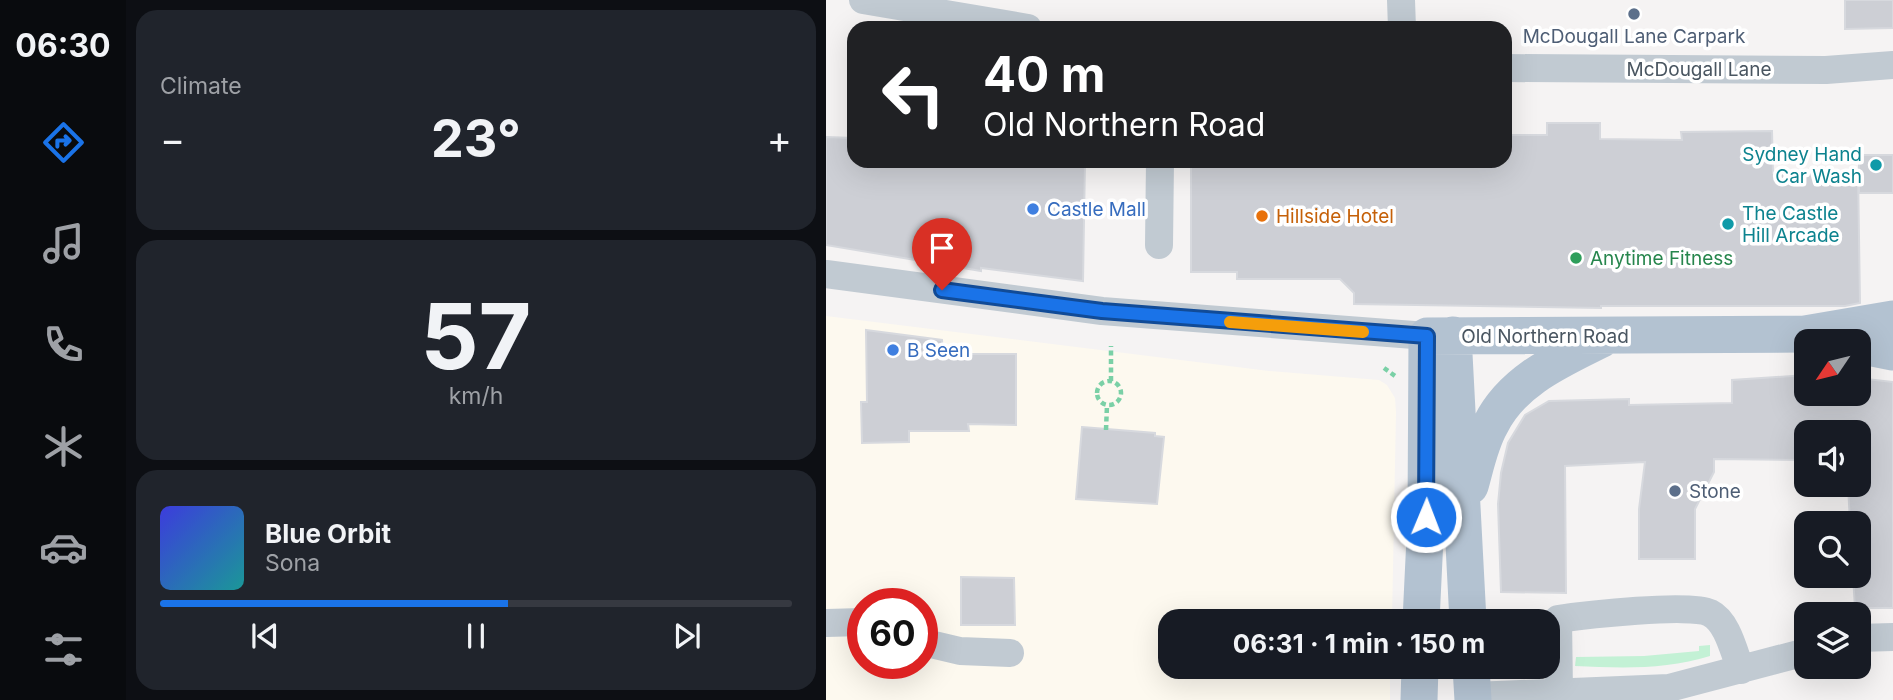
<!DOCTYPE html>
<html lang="en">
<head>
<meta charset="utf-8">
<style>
	body { margin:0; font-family:Inter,sans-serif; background:#20242c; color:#f1f3f6; height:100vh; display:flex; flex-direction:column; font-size:26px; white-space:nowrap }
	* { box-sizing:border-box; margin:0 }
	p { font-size:23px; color:#9ea1a6 }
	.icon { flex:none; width:38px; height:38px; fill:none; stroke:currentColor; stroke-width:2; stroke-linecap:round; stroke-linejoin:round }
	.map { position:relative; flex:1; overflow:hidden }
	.drawer { display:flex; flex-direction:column; gap:10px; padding:10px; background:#0d0f14; width:700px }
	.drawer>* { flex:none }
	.banner { position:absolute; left:21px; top:21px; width:665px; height:147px; border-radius:21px; box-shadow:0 7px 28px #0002; background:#202124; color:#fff; overflow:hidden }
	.needle { width:46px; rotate:235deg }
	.controls { position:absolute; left:968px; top:329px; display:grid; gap:14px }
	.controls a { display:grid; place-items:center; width:77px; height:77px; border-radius:14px; background:#171b24; box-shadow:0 7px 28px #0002; font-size:35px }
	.speed { position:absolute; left:21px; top:588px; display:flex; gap:14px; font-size:35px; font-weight:700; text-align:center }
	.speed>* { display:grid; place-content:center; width:91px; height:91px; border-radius:50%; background:#171b24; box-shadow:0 7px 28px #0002; line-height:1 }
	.speed .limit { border:10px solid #d22; background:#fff; color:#111 }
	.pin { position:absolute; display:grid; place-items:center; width:60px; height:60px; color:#fff; margin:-72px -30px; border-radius:50% 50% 50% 0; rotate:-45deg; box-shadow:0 0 7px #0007 }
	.pin .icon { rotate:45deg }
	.me { position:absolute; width:77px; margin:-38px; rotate:1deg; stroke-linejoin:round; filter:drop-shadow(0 0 5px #0008) }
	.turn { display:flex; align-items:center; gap:24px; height:147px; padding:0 21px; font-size:32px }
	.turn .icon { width:91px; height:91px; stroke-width:2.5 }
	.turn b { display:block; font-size:49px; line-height:60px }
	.big { font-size:52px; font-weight:700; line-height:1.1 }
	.drawer .widget { flex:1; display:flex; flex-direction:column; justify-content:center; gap:10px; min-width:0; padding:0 24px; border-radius:21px; background:#20242c }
	.drawer .dial { align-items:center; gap:0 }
	.dial b { font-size:91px; line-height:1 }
	.song { display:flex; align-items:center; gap:21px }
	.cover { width:84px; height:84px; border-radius:10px; background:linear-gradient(135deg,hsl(240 70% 55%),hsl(180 70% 35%)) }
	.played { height:7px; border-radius:4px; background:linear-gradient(90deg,#1a73e8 55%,#363941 55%) }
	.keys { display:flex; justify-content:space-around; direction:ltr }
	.heat { display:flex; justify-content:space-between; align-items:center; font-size:38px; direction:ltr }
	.trip { position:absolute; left:332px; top:609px; width:402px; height:70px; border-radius:21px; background:#171b24; box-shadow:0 7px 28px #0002; font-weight:700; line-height:70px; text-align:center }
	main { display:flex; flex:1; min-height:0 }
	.dock { display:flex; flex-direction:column; width:126px; justify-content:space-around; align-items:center; background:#090b0e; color:#9ea1a6 }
	.dock .icon { width:49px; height:49px }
	.dock .on { color:#1a73e8 }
	.dock b { font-size:32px; color:#f1f3f6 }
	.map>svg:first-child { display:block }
</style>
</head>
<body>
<main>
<nav class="dock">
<b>06:30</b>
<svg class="icon on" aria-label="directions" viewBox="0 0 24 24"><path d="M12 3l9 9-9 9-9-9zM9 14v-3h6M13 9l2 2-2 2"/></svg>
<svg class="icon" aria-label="music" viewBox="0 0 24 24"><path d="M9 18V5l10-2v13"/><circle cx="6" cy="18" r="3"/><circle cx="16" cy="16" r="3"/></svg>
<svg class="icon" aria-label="phone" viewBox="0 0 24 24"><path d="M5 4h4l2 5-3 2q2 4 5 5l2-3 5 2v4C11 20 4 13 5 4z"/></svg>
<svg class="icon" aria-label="climate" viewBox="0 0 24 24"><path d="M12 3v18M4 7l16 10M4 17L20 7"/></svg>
<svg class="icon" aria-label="car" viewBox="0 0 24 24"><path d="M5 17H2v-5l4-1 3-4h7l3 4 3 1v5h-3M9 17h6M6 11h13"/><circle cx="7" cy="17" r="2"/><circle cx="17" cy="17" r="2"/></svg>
<svg class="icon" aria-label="filters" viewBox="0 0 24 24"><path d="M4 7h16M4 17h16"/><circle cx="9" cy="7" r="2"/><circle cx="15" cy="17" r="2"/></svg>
</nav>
<section class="drawer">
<div class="widget"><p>Climate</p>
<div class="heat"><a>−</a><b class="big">23°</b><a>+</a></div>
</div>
<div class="widget dial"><b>57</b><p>km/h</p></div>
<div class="widget">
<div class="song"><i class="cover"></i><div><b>Blue Orbit</b><p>Sona</p></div></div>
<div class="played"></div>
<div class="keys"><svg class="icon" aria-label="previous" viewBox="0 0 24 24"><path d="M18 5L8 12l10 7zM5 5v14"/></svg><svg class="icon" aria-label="pause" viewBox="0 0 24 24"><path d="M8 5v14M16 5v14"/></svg><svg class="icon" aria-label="next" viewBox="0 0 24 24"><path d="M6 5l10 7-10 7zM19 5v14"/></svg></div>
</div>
</section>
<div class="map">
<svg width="1067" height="700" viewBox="0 0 1067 700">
	<rect width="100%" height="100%" fill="#f5f3f3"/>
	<!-- commercial -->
	<path fill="#fdf9ef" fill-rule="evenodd" d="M0,316L443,371L553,380L561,385L569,398L570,412L566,621H345V667H564V700H0ZM37,604H96V663H37Z"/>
	<!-- green -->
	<path fill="#c3f1d5" d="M884,645V656C840,670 794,668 749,666L750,657L818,656L873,651V646Z"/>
	<!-- building -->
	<path fill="#cdcfd5" stroke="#d7d9de" stroke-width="2" d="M1019,0H1067V28L1019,29Z
		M721,123H774V139L856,140L855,132L946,131L947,173L1032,171L1034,303L1019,306H775V308L528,304V293L514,279H411V272H365V161H679V135H721Z
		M0,137L28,138V161H259L257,281L155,268V271L0,245Z
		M1033,155H1067V193H1033Z
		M40,330L116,340L117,354H190V425L142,424L143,431H83V442L36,443L35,402H41Z
		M980,375V394H1032V378L1067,382V608H1029L1027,576H1032V523H1024L1022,485H1032V432H980V460L888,459V472L869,509V559H813V509L819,462L739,466L740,593L675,592L672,504L675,473L682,443L699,415L723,401L803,399V405L906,403V380Z
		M256,427L329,433V436L338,437L331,504L250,499Z
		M135,577L188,578L189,625H135Z"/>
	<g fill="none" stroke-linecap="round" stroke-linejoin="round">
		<!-- path -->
		<path stroke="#7ad0a6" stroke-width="4.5" stroke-dasharray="5 3.5" stroke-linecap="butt" d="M558,368L569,376
			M285,381V346
			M271 393a12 12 0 1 1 24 0a12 12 0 1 1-24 0Z
			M280,430L281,405"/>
		<!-- minor -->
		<path stroke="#c1cad2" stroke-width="28" d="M37,0L202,28
			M575,0L576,28
			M679,68L1000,70L1067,65
			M333,245L334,161
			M0,274L276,311L601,336
			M0,623L37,622
			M1032,638L1067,637
			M96,642L134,651L184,653
			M733,692L732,619C759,615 865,603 884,613C902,622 908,653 915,670
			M647,696L843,688L980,652"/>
		<!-- major -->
		<path stroke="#b3c2d1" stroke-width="37" d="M627,335L642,621
			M1032,345L1067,352
			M644,486C650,465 654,443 665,424C687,380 734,360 776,339
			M595,621L600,517L601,336L979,334L1067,319
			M645,667L647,700
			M593,700L594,667"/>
	</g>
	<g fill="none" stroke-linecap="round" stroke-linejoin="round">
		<defs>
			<path id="route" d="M116,290L276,311L601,336L600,517"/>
		</defs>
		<!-- route casing -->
		<use href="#route" stroke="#114b97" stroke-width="18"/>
		<!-- route -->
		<use href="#route" stroke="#1a73e8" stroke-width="12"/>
		<!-- slow -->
		<path stroke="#f59e0b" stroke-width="12" d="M404,322L537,332"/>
	</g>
	<!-- markers -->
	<g fill="#5c6f8a" stroke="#fff" stroke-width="2.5">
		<circle cx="808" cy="14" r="7"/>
		<circle cx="849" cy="491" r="7"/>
	</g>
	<g fill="#0f9aa8" stroke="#fff" stroke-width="2.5">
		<circle cx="1050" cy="165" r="7"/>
		<circle cx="902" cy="224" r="7"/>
	</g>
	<g fill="#3f7fe0" stroke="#fff" stroke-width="2.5">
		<circle cx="207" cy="209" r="7"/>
		<circle cx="67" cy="350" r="7"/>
	</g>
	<circle fill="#e8710a" stroke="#fff" stroke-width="2.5" cx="436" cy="216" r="7"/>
	<circle fill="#2e9e5b" stroke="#fff" stroke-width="2.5" cx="750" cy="258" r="7"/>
	<g text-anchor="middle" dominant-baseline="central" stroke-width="7" stroke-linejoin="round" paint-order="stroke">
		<!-- service labels -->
		<g font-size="19" fill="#4e5e75" stroke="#fff">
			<text x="808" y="36">McDougall Lane Carpark</text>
			<text x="863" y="491" text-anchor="start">Stone</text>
		</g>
		<!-- street labels -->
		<g font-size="19" fill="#4a5661" stroke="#fff">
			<text x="873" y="69">McDougall Lane</text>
			<text x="719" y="336">Old Northern Road</text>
		</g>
		<!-- culture labels -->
		<g font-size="19" fill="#0d838f" stroke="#fff" text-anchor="end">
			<text x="1036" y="154">Sydney Hand<tspan x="1036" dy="22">Car Wash</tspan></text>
			<text x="916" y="213" text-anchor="start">The Castle<tspan x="916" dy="22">Hill Arcade</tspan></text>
		</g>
		<!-- shop labels -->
		<g font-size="19" fill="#366cbe" stroke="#fff" text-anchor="start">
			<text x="221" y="209">Castle Mall</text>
			<text x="81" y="350">B Seen</text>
		</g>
		<!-- food labels -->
		<g font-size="19" fill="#c56008" stroke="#fff" text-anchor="start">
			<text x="450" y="216">Hillside Hotel</text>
		</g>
		<!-- leisure labels -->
		<g font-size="19" fill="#27864d" stroke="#fff" text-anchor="start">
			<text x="764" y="258">Anytime Fitness</text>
		</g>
	</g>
</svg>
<div class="controls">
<a><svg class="needle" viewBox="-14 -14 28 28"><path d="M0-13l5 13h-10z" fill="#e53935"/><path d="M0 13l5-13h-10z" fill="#9ea1a6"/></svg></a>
<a><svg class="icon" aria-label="sound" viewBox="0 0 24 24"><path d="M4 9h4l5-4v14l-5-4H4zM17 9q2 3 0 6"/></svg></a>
<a><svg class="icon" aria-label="search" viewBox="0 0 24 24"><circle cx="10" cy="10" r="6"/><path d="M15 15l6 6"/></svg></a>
<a><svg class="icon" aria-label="layers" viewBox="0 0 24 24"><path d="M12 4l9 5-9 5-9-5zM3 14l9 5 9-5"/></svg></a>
</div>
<div class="speed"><div class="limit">60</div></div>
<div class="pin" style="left:116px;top:290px;background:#d93025"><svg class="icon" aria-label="arrive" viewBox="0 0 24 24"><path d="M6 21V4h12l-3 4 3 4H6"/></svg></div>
<svg class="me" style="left:600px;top:517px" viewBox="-20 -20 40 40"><circle r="17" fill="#1a73e8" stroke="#fff" stroke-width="3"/><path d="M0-11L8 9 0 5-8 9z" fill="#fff"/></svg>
<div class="trip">06:31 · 1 min · 150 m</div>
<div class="banner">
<div class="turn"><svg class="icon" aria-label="left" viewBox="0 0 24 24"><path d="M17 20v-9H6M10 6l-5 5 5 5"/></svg><div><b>40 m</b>Old Northern Road</div></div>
</div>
</div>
</main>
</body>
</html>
